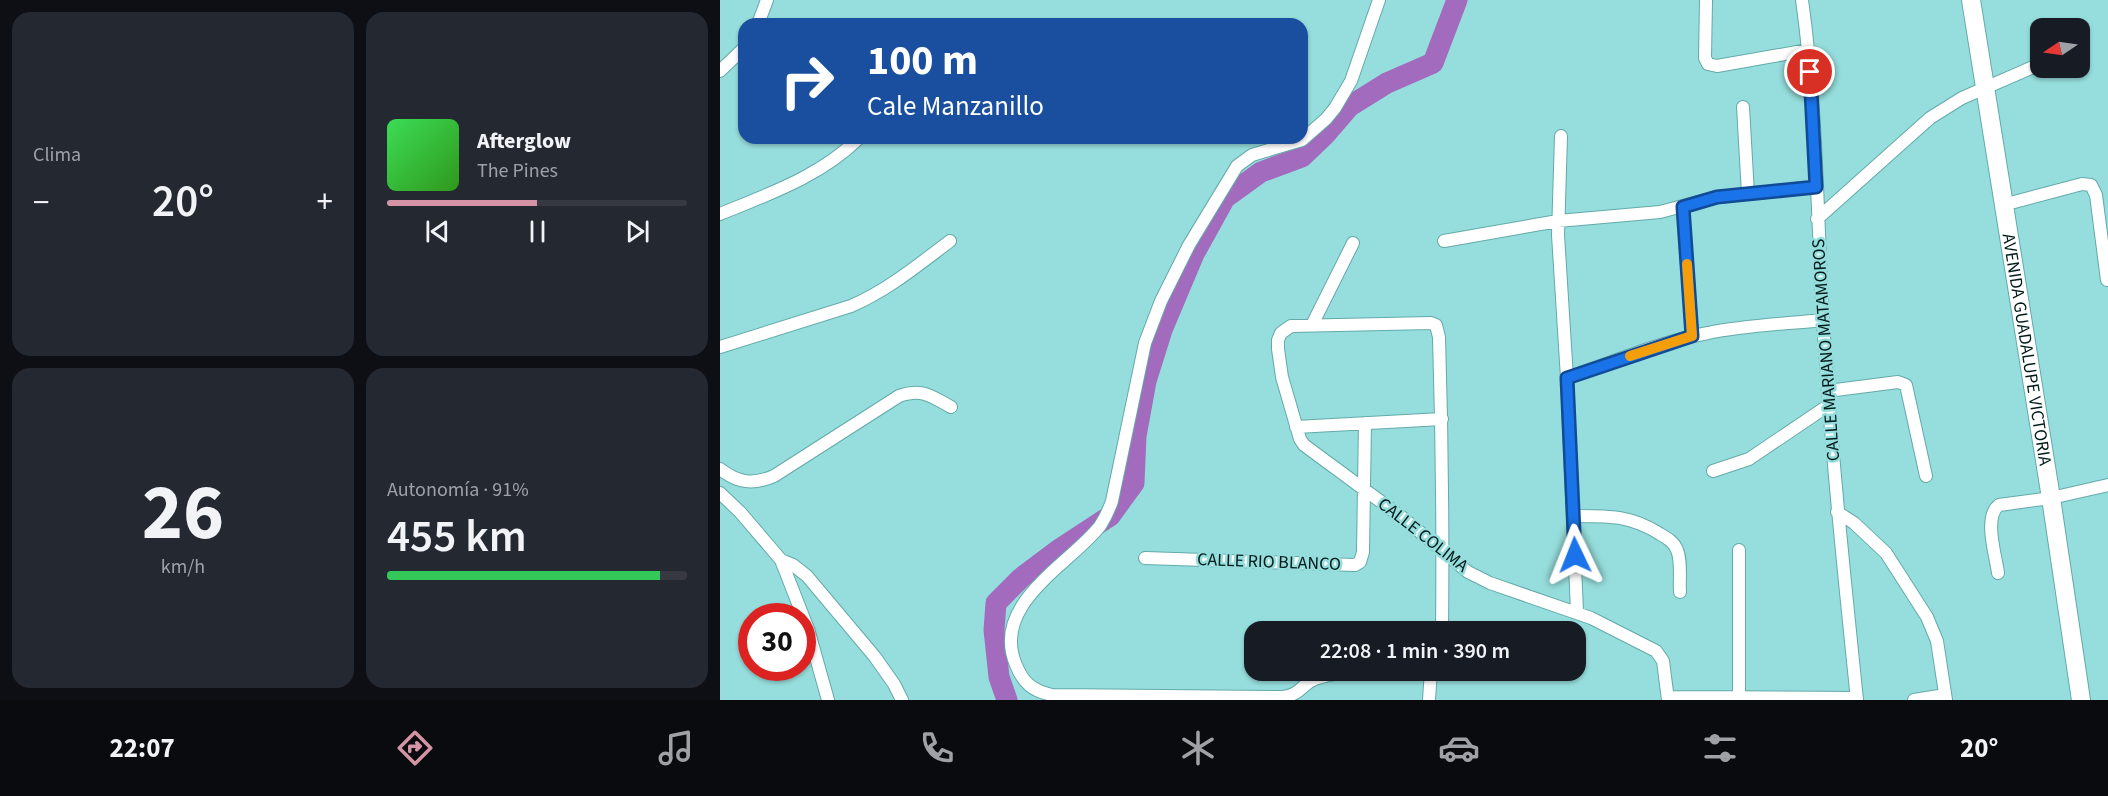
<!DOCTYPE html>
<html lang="es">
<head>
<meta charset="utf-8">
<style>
	body { margin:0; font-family:"Source Sans 3",sans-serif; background:#242831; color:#f1f3f6; height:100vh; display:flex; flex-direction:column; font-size:22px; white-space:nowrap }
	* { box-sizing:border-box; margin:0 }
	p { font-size:20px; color:#9ea1a6 }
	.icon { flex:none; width:33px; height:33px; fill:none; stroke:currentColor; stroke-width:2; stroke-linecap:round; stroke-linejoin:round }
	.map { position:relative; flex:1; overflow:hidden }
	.details { display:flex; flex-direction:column; gap:12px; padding:12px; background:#0d0f14; width:720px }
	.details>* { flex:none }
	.hud { position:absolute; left:18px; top:18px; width:570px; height:126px; border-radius:18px; box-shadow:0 2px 4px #0004; background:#1a4fa0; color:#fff; overflow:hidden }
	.needle { width:39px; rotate:257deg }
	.fabs { position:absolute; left:1310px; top:18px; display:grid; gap:12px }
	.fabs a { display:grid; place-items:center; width:60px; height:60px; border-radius:12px; background:#171b24; box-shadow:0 2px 4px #0004; font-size:30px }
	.speed { position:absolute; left:18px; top:603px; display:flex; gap:12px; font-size:30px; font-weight:700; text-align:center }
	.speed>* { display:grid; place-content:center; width:78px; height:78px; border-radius:50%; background:#171b24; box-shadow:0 2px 4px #0004; line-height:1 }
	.speed .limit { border:9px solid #d22; background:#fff; color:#111 }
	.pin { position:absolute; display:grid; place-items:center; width:51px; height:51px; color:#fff; margin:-26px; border:3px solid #fff; border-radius:50%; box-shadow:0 2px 6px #0007 }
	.me { position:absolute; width:66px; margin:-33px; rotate:358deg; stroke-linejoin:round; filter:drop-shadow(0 0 4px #0008) }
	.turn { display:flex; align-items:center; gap:21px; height:126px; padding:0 30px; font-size:27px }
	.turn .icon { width:78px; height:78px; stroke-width:2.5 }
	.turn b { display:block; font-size:42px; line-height:51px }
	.big { font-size:45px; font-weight:600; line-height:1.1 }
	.details .tile { flex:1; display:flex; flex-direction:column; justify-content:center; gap:9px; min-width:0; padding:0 21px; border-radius:18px; background:#242831 }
	.details .dial { align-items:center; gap:0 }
	.dial b { font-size:78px; line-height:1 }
	.song { display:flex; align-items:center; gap:18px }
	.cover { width:72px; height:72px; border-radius:9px; background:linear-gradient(135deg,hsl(130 70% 55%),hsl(110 70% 35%)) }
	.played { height:6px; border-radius:3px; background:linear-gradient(90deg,#d594a5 50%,#363941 50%) }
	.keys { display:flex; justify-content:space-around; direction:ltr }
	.heat { display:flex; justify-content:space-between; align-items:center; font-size:33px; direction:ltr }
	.charge { height:9px; border-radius:4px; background:linear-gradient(90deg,#34c759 91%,#363941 0) }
	.details .tiles { flex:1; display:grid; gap:12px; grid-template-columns:repeat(2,1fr) }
	.trip { position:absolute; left:524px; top:621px; width:342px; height:60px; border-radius:18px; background:#171b24; box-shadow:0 2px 4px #0004; font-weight:600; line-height:60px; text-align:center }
	.menu { display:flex; height:96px; justify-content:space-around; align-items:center; background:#090b0e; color:#9ea1a6 }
	.menu .icon { width:42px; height:42px }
	.menu .active { color:#d594a5 }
	.menu b { font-size:27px; color:#f1f3f6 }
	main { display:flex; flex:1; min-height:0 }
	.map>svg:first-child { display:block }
</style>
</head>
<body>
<main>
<section class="details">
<div class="tiles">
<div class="tile"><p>Clima</p>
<div class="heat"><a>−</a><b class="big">20°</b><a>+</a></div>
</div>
<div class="tile">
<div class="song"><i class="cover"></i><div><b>Afterglow</b><p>The Pines</p></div></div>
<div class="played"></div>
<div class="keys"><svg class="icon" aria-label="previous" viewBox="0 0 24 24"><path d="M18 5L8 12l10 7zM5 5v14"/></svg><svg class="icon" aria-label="pause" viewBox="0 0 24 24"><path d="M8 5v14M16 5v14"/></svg><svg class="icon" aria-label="next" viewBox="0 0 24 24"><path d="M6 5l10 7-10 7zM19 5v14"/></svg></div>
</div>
<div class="tile dial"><b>26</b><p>km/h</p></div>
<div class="tile"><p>Autonomía · 91%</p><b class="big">455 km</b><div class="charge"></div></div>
</div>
</section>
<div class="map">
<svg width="1388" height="700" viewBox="0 0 1388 700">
	<rect width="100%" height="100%" fill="#96dedd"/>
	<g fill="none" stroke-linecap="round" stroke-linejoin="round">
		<!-- river -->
		<path stroke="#a36bbd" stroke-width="21" d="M287,700L279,677L274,630L276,603L301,578L338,550L390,516L414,483L416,436L426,381L442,330L474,254L505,198L541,172L582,157L605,135L630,106L667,83L713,63L737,0"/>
		<defs>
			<path id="minor" d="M986,0L985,58L988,64L997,66L1088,50
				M1082,0C1097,106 1097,214 1103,321C1111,448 1124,574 1137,700
				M38,24L47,0
				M0,71L24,48
				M1023,107L1028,194
				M841,136L838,235L847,378L857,612
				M1283,205L1362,184L1371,185L1376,195L1387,280
				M963,207L972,336
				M0,214C49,194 101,176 139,138
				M1097,219L1210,118L1242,98L1320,64
				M724,241L838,221L940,212L997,197L1096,187
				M592,325L633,243
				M0,347L131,306C168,290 198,265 230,241
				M847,378C893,362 940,342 988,333C1026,325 1065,324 1103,320
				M1108,391L1178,382L1186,385L1206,476
				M576,427L722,419
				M0,469C18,483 33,485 54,476L179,396C203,388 211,396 231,407
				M993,471L1029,459L1109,405
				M0,493L20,512L61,560L73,565L87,576L155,657L174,684L182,700
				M1117,512L1134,523L1166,553L1207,617L1217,641L1226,700
				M853,516C888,516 910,515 940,534C947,538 954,542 957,550C962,561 959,580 960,592
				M1019,550V697
				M425,558L635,565L640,562L643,552L645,423
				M61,560L88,629L108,700
				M1278,573C1276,556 1263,517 1279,505L1331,498L1388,485
				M722,632C723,533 722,435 719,337L716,325L711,323L571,326L561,333L558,340V349L562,377L580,439L584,445L683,518L748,572L770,583L871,618L936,651L943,661L948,700
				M647,670C630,672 611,673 595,679C580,685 582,694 563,697L332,695C313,691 303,683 296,665C270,604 349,565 380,526C385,518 389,510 392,501L425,343L441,301L469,245L517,166L532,155L582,140L606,119L615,108L631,81L659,0
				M948,697L1137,698
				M709,700L711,670
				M1194,700L1225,695"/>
			<g id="secondary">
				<path id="s1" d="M1251,0L1331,498L1361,700"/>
			</g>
		</defs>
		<!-- minor casing -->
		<use href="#minor" stroke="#63aaa9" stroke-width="14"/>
		<!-- secondary casing -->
		<use href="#secondary" stroke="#63aaa9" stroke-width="20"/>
		<!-- minor -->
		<use href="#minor" stroke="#fff" stroke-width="12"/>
		<!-- secondary -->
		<use href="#secondary" stroke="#fff" stroke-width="18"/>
	</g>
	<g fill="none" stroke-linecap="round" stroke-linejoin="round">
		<defs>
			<path id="route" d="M855,555L847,378L972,336L963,207L997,197L1096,187L1090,72"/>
		</defs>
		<!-- route casing -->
		<use href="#route" stroke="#114b97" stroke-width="15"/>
		<!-- route -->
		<use href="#route" stroke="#1a73e8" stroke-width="10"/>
		<!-- slow -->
		<path stroke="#f59e0b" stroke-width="10" d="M910,356L972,336L967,264"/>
	</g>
	<g text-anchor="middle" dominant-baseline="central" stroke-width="5" stroke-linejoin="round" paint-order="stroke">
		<!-- street labels -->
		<g font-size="18" fill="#001919" stroke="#96dedd">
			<text transform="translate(1106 350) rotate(-94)">CALLE MARIANO MATAMOROS</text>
			<text stroke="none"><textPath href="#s1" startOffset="354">AVENIDA GUADALUPE VICTORIA</textPath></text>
			<text transform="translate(703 535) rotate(38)">CALLE COLIMA</text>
			<text transform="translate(549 562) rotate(2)">CALLE RIO BLANCO</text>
		</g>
	</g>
</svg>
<div class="fabs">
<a><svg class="needle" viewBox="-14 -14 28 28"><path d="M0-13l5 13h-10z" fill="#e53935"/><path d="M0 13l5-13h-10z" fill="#9ea1a6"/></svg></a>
</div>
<div class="speed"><div class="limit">30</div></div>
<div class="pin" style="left:1090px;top:72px;background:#d93025"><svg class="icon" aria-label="arrive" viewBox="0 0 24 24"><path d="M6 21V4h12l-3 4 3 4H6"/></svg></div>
<svg class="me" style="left:855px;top:555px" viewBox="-20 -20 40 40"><path d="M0-17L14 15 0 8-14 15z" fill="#1a73e8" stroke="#fff" stroke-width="4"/></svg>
<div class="trip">22:08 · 1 min · 390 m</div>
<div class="hud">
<div class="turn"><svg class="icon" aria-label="right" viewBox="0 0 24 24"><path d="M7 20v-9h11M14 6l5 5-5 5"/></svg><div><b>100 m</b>Cale Manzanillo</div></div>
</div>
</div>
</main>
<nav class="menu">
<b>22:07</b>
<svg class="icon active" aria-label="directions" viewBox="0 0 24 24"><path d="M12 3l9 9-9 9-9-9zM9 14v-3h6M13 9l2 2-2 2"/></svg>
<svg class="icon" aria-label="music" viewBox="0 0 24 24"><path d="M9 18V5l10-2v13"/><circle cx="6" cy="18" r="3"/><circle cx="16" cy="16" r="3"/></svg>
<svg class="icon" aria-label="phone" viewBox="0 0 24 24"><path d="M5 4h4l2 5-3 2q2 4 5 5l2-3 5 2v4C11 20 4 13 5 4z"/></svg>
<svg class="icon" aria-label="climate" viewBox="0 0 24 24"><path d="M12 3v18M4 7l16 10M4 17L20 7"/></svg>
<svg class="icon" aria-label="car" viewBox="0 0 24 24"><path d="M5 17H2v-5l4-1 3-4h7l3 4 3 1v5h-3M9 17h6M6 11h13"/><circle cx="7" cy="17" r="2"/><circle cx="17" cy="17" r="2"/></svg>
<svg class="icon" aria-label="filters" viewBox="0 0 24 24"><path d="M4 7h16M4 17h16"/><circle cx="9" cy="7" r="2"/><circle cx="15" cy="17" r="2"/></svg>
<b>20°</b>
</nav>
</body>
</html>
